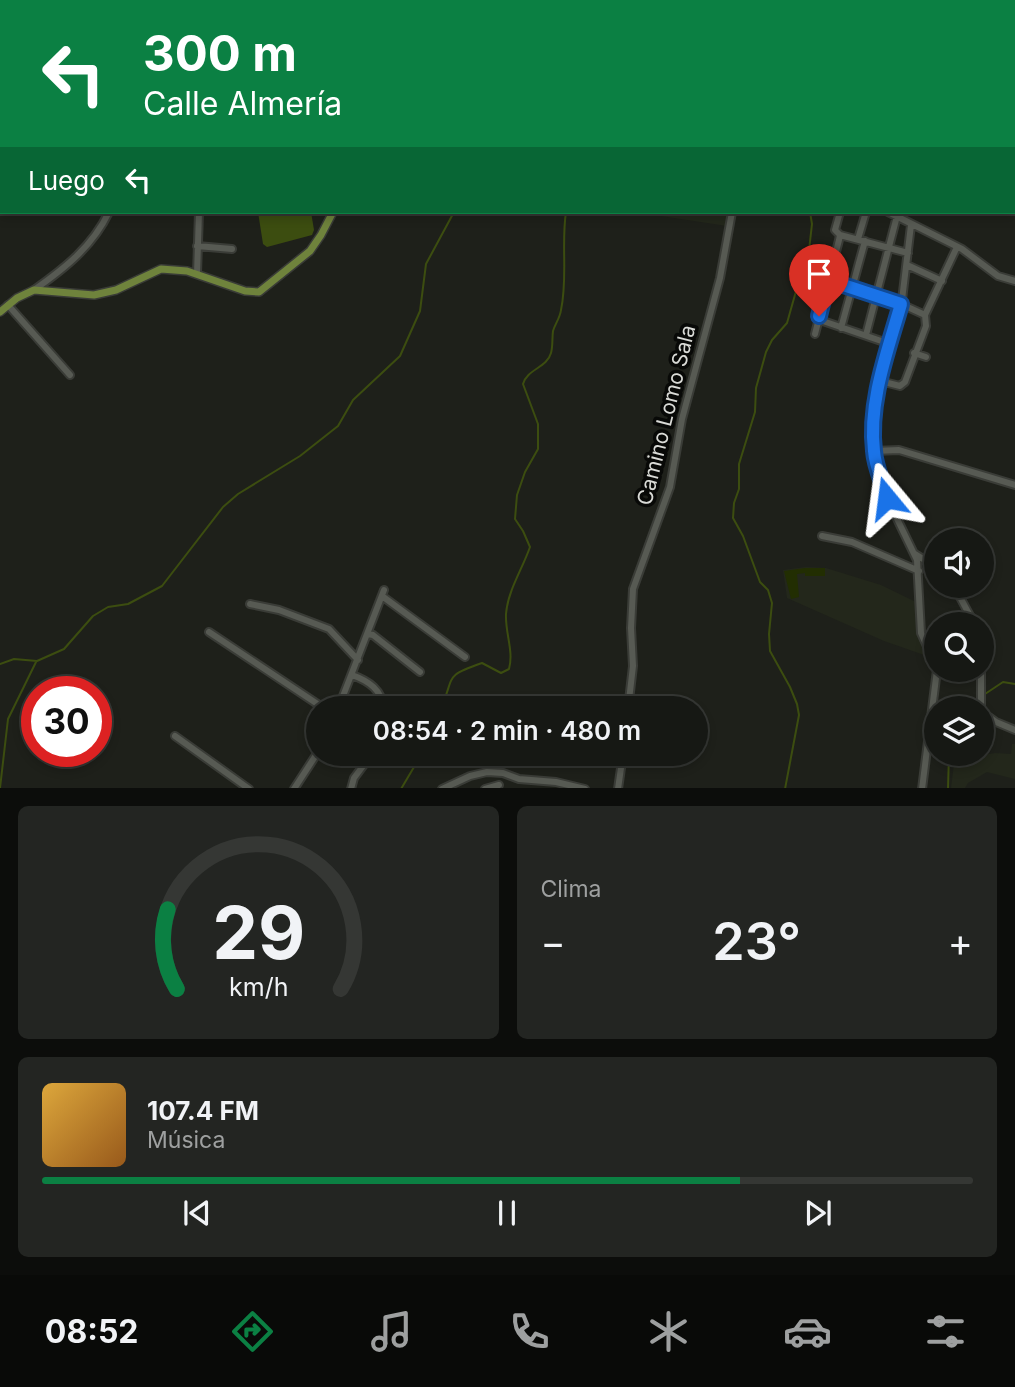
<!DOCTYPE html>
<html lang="es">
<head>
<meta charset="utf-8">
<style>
	body { margin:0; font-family:Inter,sans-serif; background:#232522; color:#f1f3f6; height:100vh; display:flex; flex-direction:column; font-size:26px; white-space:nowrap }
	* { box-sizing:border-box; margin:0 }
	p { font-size:23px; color:#9ea0a0 }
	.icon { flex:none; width:38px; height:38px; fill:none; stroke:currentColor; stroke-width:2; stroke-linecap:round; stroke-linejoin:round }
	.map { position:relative; height:788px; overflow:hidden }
	.sheet { display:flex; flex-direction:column; gap:18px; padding:18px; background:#0c0d0b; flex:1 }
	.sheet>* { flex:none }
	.banner { position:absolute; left:0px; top:0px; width:1015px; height:214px; box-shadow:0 4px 10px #0003,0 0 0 2px #353734; background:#0b8043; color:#fff; overflow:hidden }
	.buttons { position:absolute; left:924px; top:528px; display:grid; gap:14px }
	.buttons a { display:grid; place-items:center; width:70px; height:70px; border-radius:50%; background:#161814; box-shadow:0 4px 10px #0003,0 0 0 2px #353734; font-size:35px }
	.speed { position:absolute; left:21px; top:676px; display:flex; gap:14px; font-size:35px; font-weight:700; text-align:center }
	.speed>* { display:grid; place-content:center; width:91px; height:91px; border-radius:50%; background:#161814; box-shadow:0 4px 10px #0003,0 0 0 2px #353734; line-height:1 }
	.speed .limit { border:10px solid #d22; background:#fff; color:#111 }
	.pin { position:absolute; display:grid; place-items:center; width:60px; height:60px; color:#fff; margin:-72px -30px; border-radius:50% 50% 50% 0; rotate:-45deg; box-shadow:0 0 7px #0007 }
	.pin .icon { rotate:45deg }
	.me { position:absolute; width:77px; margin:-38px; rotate:344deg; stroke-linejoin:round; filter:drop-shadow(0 0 5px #0008) }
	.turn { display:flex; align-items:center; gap:24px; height:147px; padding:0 28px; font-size:32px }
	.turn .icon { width:91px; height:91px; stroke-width:2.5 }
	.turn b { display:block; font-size:49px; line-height:60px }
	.then { display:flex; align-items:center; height:66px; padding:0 28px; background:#0003; gap:14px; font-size:26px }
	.big { font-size:52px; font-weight:600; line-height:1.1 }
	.sheet .card { flex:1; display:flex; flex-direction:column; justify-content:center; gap:10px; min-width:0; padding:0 24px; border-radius:10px; background:#232522 }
	.sheet .dial { align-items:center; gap:0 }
	.dial svg { height:182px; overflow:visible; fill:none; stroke:#353734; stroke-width:7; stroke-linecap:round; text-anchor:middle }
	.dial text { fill:#f1f3f6; stroke:none }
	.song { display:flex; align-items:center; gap:21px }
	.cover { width:84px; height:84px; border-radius:10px; background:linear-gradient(135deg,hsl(40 70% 55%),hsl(30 70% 35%)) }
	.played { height:7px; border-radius:4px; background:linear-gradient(90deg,#0b8043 75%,#353734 75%) }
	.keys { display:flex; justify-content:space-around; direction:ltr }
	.heat { display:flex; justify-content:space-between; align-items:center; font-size:38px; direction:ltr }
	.sheet .tiles { flex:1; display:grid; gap:18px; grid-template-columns:1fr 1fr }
	.card:last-child { grid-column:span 2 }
	.trip { position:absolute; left:306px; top:696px; width:402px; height:70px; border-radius:35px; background:#161814; box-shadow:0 4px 10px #0003,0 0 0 2px #353734; font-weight:600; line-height:70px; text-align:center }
	.dock { display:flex; height:112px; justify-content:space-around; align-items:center; background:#090a08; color:#9ea0a0 }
	.dock .icon { width:49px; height:49px }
	.dock .on { color:#0b8043 }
	.dock b { font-size:32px; color:#f1f3f6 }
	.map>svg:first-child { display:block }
</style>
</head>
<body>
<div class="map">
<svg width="1015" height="789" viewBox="0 0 1015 789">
	<rect width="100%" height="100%" fill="#1e201a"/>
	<!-- built -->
	<path fill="#23271b" d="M662,212H729L727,226L661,216Z
		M806,567L826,568L881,585L918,603L920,633L927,656L884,641L787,598L783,570Z
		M1012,744H1015V779L987,772L968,783L965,788H951L954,764L976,756L995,753L1011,754Z"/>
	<!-- green -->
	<path fill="#222e02" d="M805,568H825V576H805V573L797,574L799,597L791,599L784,571Z"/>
	<!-- water -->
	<path fill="#3c4d10" d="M258,212H311L314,230L312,235L267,247L263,244Z"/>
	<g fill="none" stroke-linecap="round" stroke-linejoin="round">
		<!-- stream -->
		<path stroke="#3c4d10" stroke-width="2" d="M32,2L34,0
			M602,2L608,0
			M693,2L694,0
			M862,2L863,0
			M0,28L2,26
			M0,664L14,659L37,661L64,649L93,616L108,607L128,604L162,586L223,507L238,494L300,456L338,426L353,400L400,356L420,311L426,264L454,212
			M985,694L1003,682L1015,684
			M441,709C455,675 444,676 482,663L501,673L509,669C514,651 505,633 506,614C508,590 522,570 530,547L523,531L515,519L517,495L525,472L538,449V424L523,384C527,369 547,368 551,353C553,346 552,338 553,331C555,324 560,318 561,310C568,278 561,244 566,212
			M974,709L976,702
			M0,788L8,719L36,662
			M401,789L414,767L430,754
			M785,789L799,715L797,704L790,687L770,651L769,634L772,603L768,590L760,582L743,536L733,518L734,503L739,489V464L755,412L756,388L766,352L772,340L787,323L802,270L808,259L812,224L810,212
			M948,789L949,754"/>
		<defs>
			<path id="minor" d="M110,0L112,2
				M285,0L288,2
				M64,2L66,0
				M103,2L105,0
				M168,2L170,0
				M228,2V0
				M476,2L478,0
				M773,2V0
				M0,99L2,98
				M888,212L962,249L998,276L1015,281
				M911,225L902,300L880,381L872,433L875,457L887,498L917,560L921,633L936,666
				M840,235L908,253
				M858,239L866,212
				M197,246L232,249
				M907,265L942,281
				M197,274L199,212
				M829,280L901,304L925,315
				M34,290C65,268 92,247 109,212
				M8,305L70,375
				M925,315L957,247
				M820,320L890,344
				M841,328L865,241
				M815,334L839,240L840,235L835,230L840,212
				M866,335L897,216
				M914,353L926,357
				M880,381L900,386L905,382L926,326L925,315
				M874,451L899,450L1015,485
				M822,536L852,542L919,571
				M915,554L936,567
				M954,586L975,625
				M382,596L465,657
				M250,604L279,610L329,629L358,660
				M209,632L325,709
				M368,634L373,635L420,672
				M981,670V709
				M352,675C369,681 382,690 384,709
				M338,709L384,590
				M628,709L633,666L631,628L633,589L670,487L682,419L720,278L732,212
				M982,712L996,722L1015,730
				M175,736L249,789
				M294,789L318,752
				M351,789L354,778L372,754
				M442,789L470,776L487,772L503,773L519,779L556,782L585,789
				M485,789L499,785
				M618,789L623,754
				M922,789L937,670"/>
			<path id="major" d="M455,2L456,0
				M0,312L17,298L34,290L94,295L116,290L161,269L187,271L245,291L259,292L310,251L321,235L333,212"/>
		</defs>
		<!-- minor casing -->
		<use href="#minor" stroke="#3a3c37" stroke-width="10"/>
		<!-- major casing -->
		<use href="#major" stroke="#3a3c37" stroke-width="10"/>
		<!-- minor -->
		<use href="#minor" stroke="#575a53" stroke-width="6"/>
		<!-- major -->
		<use href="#major" stroke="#6f833c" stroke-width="7"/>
	</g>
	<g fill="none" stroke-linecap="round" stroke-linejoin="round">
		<defs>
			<path id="route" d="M819,316L828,280L901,304C888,350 868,402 874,451C875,467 883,483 887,498"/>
		</defs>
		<!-- route casing -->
		<use href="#route" stroke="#114b97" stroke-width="18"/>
		<!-- route -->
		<use href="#route" stroke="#1a73e8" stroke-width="12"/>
	</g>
	<g text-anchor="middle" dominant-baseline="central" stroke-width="7" stroke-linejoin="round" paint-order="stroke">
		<!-- street labels -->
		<g font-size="21" fill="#dadbd7" stroke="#080907">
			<text transform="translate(666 415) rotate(-76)">Camino Lomo Sala</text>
		</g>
	</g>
</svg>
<div class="buttons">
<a><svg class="icon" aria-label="sound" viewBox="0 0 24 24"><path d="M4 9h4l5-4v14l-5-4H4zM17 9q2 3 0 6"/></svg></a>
<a><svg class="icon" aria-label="search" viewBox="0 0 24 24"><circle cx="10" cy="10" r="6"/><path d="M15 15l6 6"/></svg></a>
<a><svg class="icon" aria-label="layers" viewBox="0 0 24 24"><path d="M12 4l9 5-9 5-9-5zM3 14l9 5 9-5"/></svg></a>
</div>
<div class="speed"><div class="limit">30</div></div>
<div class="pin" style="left:819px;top:316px;background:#d93025"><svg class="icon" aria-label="arrive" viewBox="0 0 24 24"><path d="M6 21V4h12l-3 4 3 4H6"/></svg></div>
<svg class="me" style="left:887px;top:498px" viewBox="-20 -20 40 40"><path d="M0-17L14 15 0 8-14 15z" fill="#1a73e8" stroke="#fff" stroke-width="4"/></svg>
<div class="trip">08:54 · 2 min · 480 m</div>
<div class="banner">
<div class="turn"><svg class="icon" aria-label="left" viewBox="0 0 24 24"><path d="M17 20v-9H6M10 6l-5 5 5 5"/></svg><div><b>300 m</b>Calle Almería</div></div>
<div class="then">Luego<svg class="icon" aria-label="left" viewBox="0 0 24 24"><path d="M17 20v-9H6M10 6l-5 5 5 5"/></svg></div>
</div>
</div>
<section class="sheet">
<div class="tiles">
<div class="card dial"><svg viewBox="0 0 100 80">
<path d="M14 69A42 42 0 1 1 86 69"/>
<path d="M14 69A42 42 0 0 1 10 34" stroke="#0b8043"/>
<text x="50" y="56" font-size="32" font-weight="700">29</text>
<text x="50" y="72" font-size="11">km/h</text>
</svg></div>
<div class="card"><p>Clima</p>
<div class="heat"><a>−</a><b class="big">23°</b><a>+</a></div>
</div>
<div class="card">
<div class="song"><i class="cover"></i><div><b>107.4 FM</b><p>Música</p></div></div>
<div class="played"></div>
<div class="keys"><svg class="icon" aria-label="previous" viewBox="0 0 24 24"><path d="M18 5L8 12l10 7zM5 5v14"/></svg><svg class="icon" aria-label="pause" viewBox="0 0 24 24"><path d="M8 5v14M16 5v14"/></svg><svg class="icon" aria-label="next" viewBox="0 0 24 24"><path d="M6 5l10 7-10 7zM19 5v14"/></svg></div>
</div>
</div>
</section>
<nav class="dock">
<b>08:52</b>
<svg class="icon on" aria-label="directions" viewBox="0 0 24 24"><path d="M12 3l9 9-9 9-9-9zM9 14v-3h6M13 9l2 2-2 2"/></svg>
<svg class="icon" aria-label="music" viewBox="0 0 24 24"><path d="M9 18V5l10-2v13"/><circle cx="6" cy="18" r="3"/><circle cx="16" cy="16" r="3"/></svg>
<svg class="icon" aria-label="phone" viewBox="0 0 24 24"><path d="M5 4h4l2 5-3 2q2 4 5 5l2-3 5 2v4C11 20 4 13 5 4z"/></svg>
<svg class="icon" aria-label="climate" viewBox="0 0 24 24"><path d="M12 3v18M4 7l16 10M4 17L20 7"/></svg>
<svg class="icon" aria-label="car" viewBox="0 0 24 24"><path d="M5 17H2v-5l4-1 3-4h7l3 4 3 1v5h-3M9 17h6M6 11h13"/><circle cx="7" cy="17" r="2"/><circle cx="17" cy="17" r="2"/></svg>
<svg class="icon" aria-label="filters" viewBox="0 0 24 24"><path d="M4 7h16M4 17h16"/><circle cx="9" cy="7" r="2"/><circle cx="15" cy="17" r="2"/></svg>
</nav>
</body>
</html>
